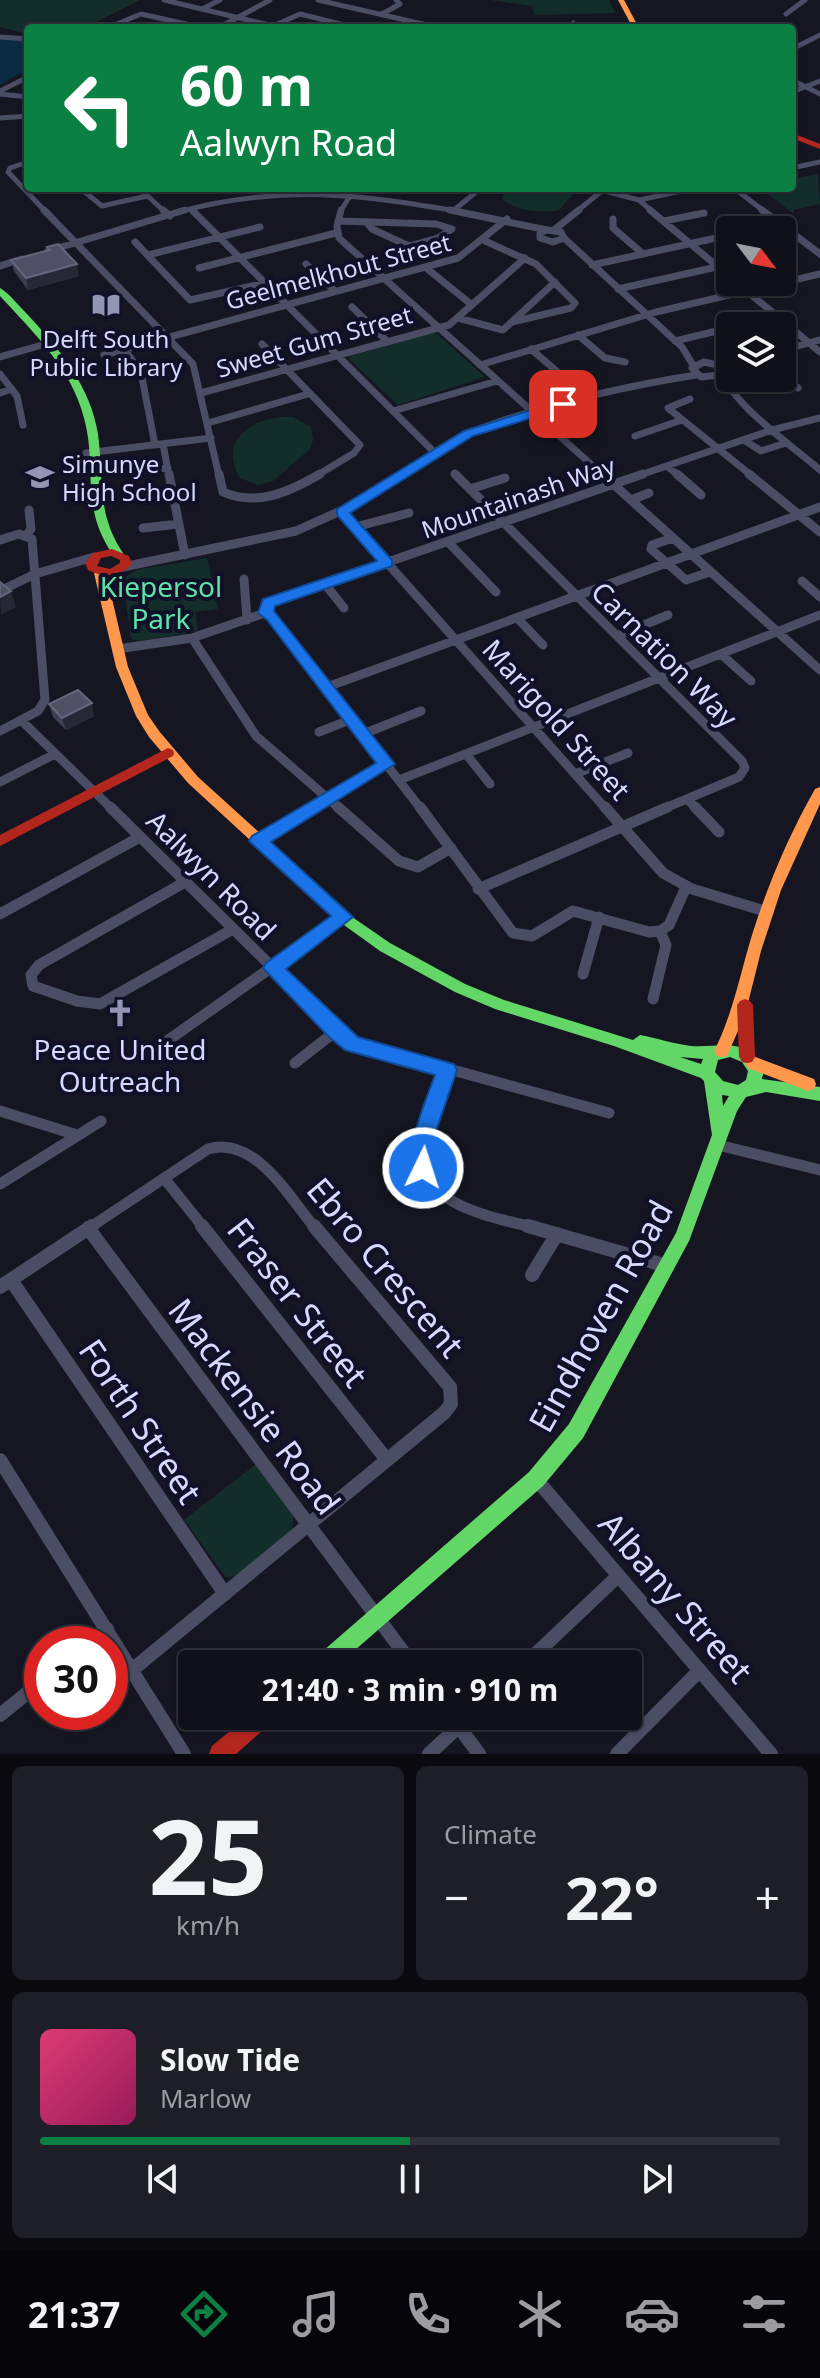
<!DOCTYPE html>
<html lang="en">
<head>
<meta charset="utf-8">
<style>
	body { margin:0; font-family:"Noto Sans",sans-serif; background:#1e1e27; color:#f1f3f6; height:100vh; display:flex; flex-direction:column; font-size:30px; white-space:nowrap }
	* { box-sizing:border-box; margin:0 }
	p { font-size:26px; color:#9c9da2 }
	.icon { flex:none; width:44px; height:44px; fill:none; stroke:currentColor; stroke-width:2; stroke-linecap:round; stroke-linejoin:round }
	.map { position:relative; height:1754px; overflow:hidden }
	.sheet { display:flex; flex-direction:column; gap:12px; padding:12px; background:#09090e; flex:1 }
	.sheet>* { flex:none }
	.banner { position:absolute; left:24px; top:24px; width:772px; height:168px; border-radius:8px; box-shadow:0 2px 6px #0004,0 0 0 2px #303039; background:#0b8043; color:#fff; overflow:hidden }
	.needle { width:52px; rotate:122deg }
	.tools { position:absolute; left:716px; top:216px; display:grid; gap:16px }
	.tools a { display:grid; place-items:center; width:80px; height:80px; border-radius:8px; background:#10101a; box-shadow:0 2px 6px #0004,0 0 0 2px #303039; font-size:40px }
	.speed { position:absolute; left:24px; top:1626px; display:flex; gap:16px; font-size:40px; font-weight:700; text-align:center }
	.speed>* { display:grid; place-content:center; width:104px; height:104px; border-radius:50%; background:#10101a; box-shadow:0 2px 6px #0004,0 0 0 2px #303039; line-height:1 }
	.speed .limit { border:12px solid #d22; background:#fff; color:#111 }
	.pin { position:absolute; display:grid; place-items:center; width:68px; height:68px; color:#fff; margin:-34px; border-radius:16px; box-shadow:0 4px 12px #0006 }
	.me { position:absolute; width:88px; margin:-44px; rotate:4deg; stroke-linejoin:round; filter:drop-shadow(0 0 6px #0008) }
	.turn { display:flex; align-items:center; gap:28px; height:168px; padding:0 24px; font-size:36px }
	.turn .icon { width:104px; height:104px; stroke-width:2.5 }
	.turn b { display:block; font-size:56px; line-height:68px }
	.big { font-size:60px; font-weight:700; line-height:1.1 }
	.sheet .widget { flex:1; display:flex; flex-direction:column; justify-content:center; gap:12px; min-width:0; padding:0 28px; border-radius:12px; background:#1e1e27 }
	.sheet .dial { align-items:center; gap:0 }
	.dial b { font-size:104px; line-height:1 }
	.song { display:flex; align-items:center; gap:24px }
	.cover { width:96px; height:96px; border-radius:12px; background:linear-gradient(135deg,hsl(340 70% 55%),hsl(330 70% 35%)) }
	.played { height:8px; border-radius:4px; background:linear-gradient(90deg,#0b8043 50%,#303039 50%) }
	.keys { display:flex; justify-content:space-around; direction:ltr }
	.heat { display:flex; justify-content:space-between; align-items:center; font-size:44px; direction:ltr }
	.sheet .tiles { flex:1; display:grid; gap:12px; grid-template-columns:1fr 1fr }
	.widget:last-child { grid-column:span 2 }
	.trip { position:absolute; left:178px; top:1650px; width:464px; height:80px; border-radius:8px; background:#10101a; box-shadow:0 2px 6px #0004,0 0 0 2px #303039; font-weight:700; line-height:80px; text-align:center }
	.menu { display:flex; height:128px; justify-content:space-around; align-items:center; background:#06060a; color:#9c9da2 }
	.menu .icon { width:56px; height:56px }
	.menu .selected { color:#0b8043 }
	.menu b { font-size:36px; color:#f1f3f6 }
	.map>svg:first-child { display:block }
</style>
</head>
<body>
<div class="map">
<svg width="820" height="1754" viewBox="0 0 820 1754">
	<rect width="100%" height="100%" fill="#161622"/>
	<!-- green -->
	<path fill="#132e2a" d="M0,0H140L84,28H28V34L0,27Z
		M490,0H609L615,13L535,15L532,6Z
		M818,174L820,204L794,210V214L760,188H792V179Z
		M505,188H574L576,191L559,210C543,214 515,211 502,199Z
		M431,333L437,334L485,377L398,405L349,359L351,356Z
		M293,417L311,427L313,440L310,449L273,481L258,485L240,478C216,437 258,415 293,417Z
		M207,558L218,609L195,612L198,631L139,641L131,639L123,579L136,570Z
		M256,1464L293,1515V1524L289,1534L237,1576L226,1577L184,1520Z"/>
	<!-- water -->
	<path fill="#0b2a44" d="M0,39L28,41V69L0,85Z"/>
	<g fill="none" stroke-linecap="round" stroke-linejoin="round">
		<!-- street-far4 -->
		<path stroke="#4a4d63" stroke-width="5" d="M164,0L282,28
			M318,0L440,28
			M202,9L220,0
			M382,14L400,4L396,0
			M786,14L805,0
			M273,26L300,14L357,28
			M107,28L141,14L204,28
			M218,28L270,0
			M565,28L573,23
			M0,37L28,39
			M792,49L820,35
			M792,80L820,94
			M0,91L28,77
			M792,92L820,81
			M0,94L28,97
			M0,118L28,116
			M28,162L10,168L8,172L46,212
			M792,168L820,162
			M80,188L102,206L147,196
			M139,188L165,212
			M459,188L476,192
			M593,188L639,200L653,212
			M734,188L765,212
			M189,190L198,188
			M639,200L695,188
			M454,210L481,188
			M178,212C282,184 358,194 462,212
			M340,212L355,188
			M576,212L604,189"/>
		<!-- street-far3 -->
		<path stroke="#4a4d63" stroke-width="7" d="M44,210L193,364L219,476
			M163,210L170,216
			M192,210L435,453
			M341,210L337,226L339,238L604,476
			M450,210L547,230
			M650,210L730,277
			M762,210L820,254
			M613,219V228L643,254
			M338,221L436,224L452,229L438,238L409,246L372,229L366,222
			M664,221L704,213
			M547,230L561,232L564,238L553,242L540,238V233Z
			M554,230L579,210
			M753,230L781,224
			M564,238L682,347L693,365
			M483,240L536,264L575,303L571,308L512,322
			M135,242L190,300L265,283
			M48,251L185,210
			M148,255L260,227
			M306,264L335,291
			M592,265L730,235
			M0,266L22,259
			M425,267L472,305
			M199,268L336,233
			M736,282L820,352
			M618,289L730,264
			M352,307L387,341
			M458,318L503,330L555,282
			M578,335L605,358L625,362
			M675,341L721,330
			M262,344L360,445L354,453L316,476
			M124,349L141,372L155,445
			M531,349L561,375
			M782,350L820,340
			M104,355L458,258L507,219
			M0,357L49,343
			M480,365L656,312L820,274
			M0,374L17,396L23,425
			M782,374L798,388
			M720,375L701,377L692,368L704,362L718,365C731,405 788,442 820,470
			M0,393L12,389
			M201,393L449,325L525,258
			M690,399L668,408L752,476
			M393,411L497,381
			M208,423L308,394
			M635,436L682,420
			M744,440L761,451L786,443
			M163,444L169,476
			M86,453L211,438
			M668,467L679,476
			M136,471L168,468
			M455,474L457,476
			M398,476C428,457 457,436 490,425C556,402 627,386 696,375
			M637,476L772,430L820,418"/>
		<!-- street-far2 -->
		<path stroke="#4a4d63" stroke-width="9" d="M169,474L185,555
			M219,474L223,492C257,507 289,492 320,474
			M455,474L742,761L745,768L739,777L663,809
			M602,474L820,670
			M677,474L701,495
			M749,474L820,532
			M470,489L505,478
			M631,500L649,493
			M342,512L606,809
			M355,527L409,513
			M143,528L179,524
			M27,535L31,529L29,510
			M673,538L652,545L651,549L686,580L710,572
			M0,540L19,534L32,539L45,700L38,711L0,731
			M448,542L496,592
			M123,567L296,531L356,504L401,474
			M244,579L247,620
			M802,581L820,597
			M325,584L344,608
			M0,591L35,574L94,557
			M265,613L269,603L643,474
			M265,613L272,617L421,809
			M517,618L543,645
			M617,636L668,615
			M192,638L256,736L340,809
			M117,649L192,638L265,613
			M721,654L751,681
			M327,687L820,507
			M22,721L112,809
			M319,732L352,719
			M363,734L421,711
			M466,754L490,784
			M575,774L628,753
			M399,780L820,615
			M0,782L55,754
			M687,799L697,809
			M311,809L387,764"/>
		<!-- street-far1 -->
		<path stroke="#4a4d63" stroke-width="11" d="M110,807L347,1041L609,1113
			M338,807L399,861L418,867L451,848
			M420,807L513,933L532,936L573,911L649,932L660,931
			M605,807L663,873L692,889L768,912
			M695,807L719,832
			M258,841L314,807
			M185,882L39,965L31,975L33,986L77,1001L100,1004L233,929
			M478,889L668,807
			M0,914L140,837
			M660,931L669,925L686,887
			M583,974L599,917
			M653,999L666,945L660,931
			M167,1041L343,917
			M295,1063L336,1031
			M447,1070C438,1096 423,1125 422,1152C420,1207 495,1217 535,1228
			M0,1111L77,1135
			M718,1145L820,1170
			M164,1178L204,1228
			M0,1184L101,1121
			M89,1228L208,1149C255,1135 289,1197 315,1228"/>
		<!-- street -->
		<path stroke="#4a4d63" stroke-width="14" d="M202,1226L387,1460
			M528,1226L667,1266
			M88,1228L412,1664
			M532,1275L557,1234
			M11,1280L225,1594
			M0,1287L92,1226
			M0,1460L184,1754
			M536,1479L771,1754
			M88,1644L107,1629
			M525,1664L618,1576
			M132,1670L444,1413L451,1404L450,1387L314,1226
			M0,1715L42,1681
			M451,1716L479,1754
			M429,1754L470,1716
			M617,1754L699,1671"/>
		<!-- fast -->
		<path fill="#63d668" fill-rule="evenodd" d="M0,288C10,294 18,305 27,314C58,347 91,387 98,434C104,479 96,513 123,553L121,555H113C79,505 98,470 84,418C72,369 33,332 0,296Z
			M342,910L390,943L465,984L504,1000L633,1040L640,1035C657,1038 674,1044 691,1046C723,1048 745,1035 764,1070L762,1079L820,1087V1101L766,1092L746,1097L737,1111L689,1241L583,1438L543,1486L339,1664H313L316,1657L529,1472L569,1424L676,1233L712,1135L704,1081L701,1078L614,1046L495,1009L455,992L380,951L337,920L335,916L337,912ZM680,1057L703,1059L701,1064ZM730,1057L742,1062L748,1071L746,1080L738,1085L723,1081L715,1072L718,1060ZM722,1095L729,1096L723,1106Z"/>
		<!-- slow -->
		<path fill="#ff974d" fill-rule="evenodd" d="M618,0H624L639,28H633Z
			M100,569L106,573L128,667L148,715L159,731L198,777L347,912L349,916L347,920H337L188,783L149,737L136,716L116,667L94,573Z
			M820,787V804L781,890L761,951L745,1015L727,1056L722,1057L717,1056L714,1051C733,1014 740,974 752,935C768,884 789,835 815,789Z
			M753,1056L814,1079L816,1084L814,1089L808,1091L748,1068L745,1063L748,1058Z"/>
		<!-- jam -->
		<path fill="#b3261e" fill-rule="evenodd" d="M792,133L820,144V149L792,138Z
			M112,549L129,556L132,564C119,578 104,578 88,570L85,563L93,553ZM111,556L120,560V563L110,569L97,566L101,558Z
			M168,748L173,750L174,753L173,756L0,846V835Z
			M745,999L750,1001L753,1005L755,1057L752,1062L747,1063L742,1062L739,1057L737,1005L740,1001Z
			M248,1716H274L271,1723L236,1754H209L212,1746Z"/>
	</g>
	<!-- wall -->
	<path fill="#3e4051" d="M47,247L79,276L28,290L14,271L11,260L48,250Z
		M49,704L94,716L66,730L53,717Z"/>
	<!-- shaded-wall -->
	<path fill="#272836" d="M77,264L79,276L28,290L26,278Z
		M11,591L16,607L1,615L0,597Z
		M92,703L94,716L66,730L62,718Z"/>
	<!-- building -->
	<path fill="#4f5064" stroke="#64667c" stroke-width="2" d="M58,244L77,264L26,278L11,260L50,250L47,247Z
		M0,582L11,591L0,597Z
		M78,690L92,703L62,718L49,704Z"/>
	<!-- route -->
	<path fill="#1a73e8" stroke="#114b97" stroke-width="2" d="M563,400L570,404L568,407L473,436L350,513L392,560V566L275,606L274,611L395,764L271,842L353,917L286,969L358,1037L454,1064L457,1070L436,1131L431,1175L423,1178L416,1175C403,1149 426,1101 435,1075L345,1050L329,1037L263,968L266,963L331,916L249,841L252,836L376,763L267,620L258,613L263,599L377,561L337,515V509L464,431Z"/>
	<!-- icons -->
	<defs>
		<symbol id="library-bare" viewBox="-9 -9 18 18"><path d="M-6-4Q-3-5.5-.7-3.5V5Q-3 3-6 4ZM6-4Q3-5.5 .7-3.5V5Q3 3 6 4Z" fill="#9395b2" stroke="#101028" stroke-width="2.5" paint-order="stroke"/></symbol>
		<symbol id="school-bare" viewBox="-9 -9 18 18"><path d="M0-5L7-2L0 1L-7-2ZM-4 1L0 2.5L4 1V4Q0 6-4 4Z" fill="#9395b2" stroke="#101028" stroke-width="2.5" paint-order="stroke"/></symbol>
		<symbol id="church-bare" viewBox="-9 -9 18 18"><path d="M-1.2-6h2.4v3.5h3.3v2.4h-3.3V6h-2.4V-.1h-3.3v-2.4h3.3Z" fill="#9395b2" stroke="#101028" stroke-width="2.5" paint-order="stroke"/></symbol>
	</defs>
	<g fill-rule="evenodd">
		<use href="#library-bare" x="86" y="285" width="40" height="40"/>
		<use href="#school-bare" x="20" y="457" width="40" height="40"/>
		<use href="#church-bare" x="100" y="993" width="40" height="40"/>
	</g>
	<g text-anchor="middle" dominant-baseline="central" stroke-width="8" stroke-linejoin="round" paint-order="stroke">
		<!-- far-street labels -->
		<g font-size="24" fill="#d7daff" stroke="#101028">
			<text transform="translate(338 271) rotate(-15)">Geelmelkhout Street</text>
			<text transform="translate(314 341) rotate(-16)">Sweet Gum Street</text>
			<text transform="translate(518 497) rotate(-19)">Mountainash Way</text>
		</g>
		<!-- far-poi labels -->
		<g font-size="24" fill="#d7daff" stroke="#101028">
			<text x="106" y="338">Delft South<tspan x="106" dy="28">Public Library</tspan></text>
			<text x="62" y="463" text-anchor="start">Simunye<tspan x="62" dy="28">High School</tspan></text>
		</g>
		<!-- park labels -->
		<g font-size="28" fill="#60e1a8" stroke="#101028">
			<text x="161" y="586">Kiepersol<tspan x="161" dy="32">Park</tspan></text>
		</g>
		<!-- street labels -->
		<g font-size="28" fill="#d7daff" stroke="#101028">
			<text transform="translate(665 654) rotate(45)">Carnation Way</text>
			<text transform="translate(557 719) rotate(48)">Marigold Street</text>
			<text transform="translate(212 875) rotate(45)">Aalwyn Road</text>
		</g>
		<!-- poi labels -->
		<g font-size="28" fill="#d7daff" stroke="#101028">
			<text x="120" y="1049">Peace United<tspan x="120" dy="32">Outreach</tspan></text>
		</g>
		<!-- near-street labels -->
		<g font-size="34" fill="#d7daff" stroke="#101028">
			<text transform="translate(386 1267) rotate(50)">Ebro Crescent</text>
			<text transform="translate(298 1302) rotate(52)">Fraser Street</text>
			<text transform="translate(600 1316) rotate(-61)">Eindhoven Road</text>
			<text transform="translate(255 1406) rotate(53)">Mackensie Road</text>
			<text transform="translate(141 1421) rotate(56)">Forth Street</text>
			<text transform="translate(676 1597) rotate(49)">Albany Street</text>
		</g>
	</g>
</svg>
<div class="tools">
<a><svg class="needle" viewBox="-14 -14 28 28"><path d="M0-13l5 13h-10z" fill="#e53935"/><path d="M0 13l5-13h-10z" fill="#9c9da2"/></svg></a>
<a><svg class="icon" aria-label="layers" viewBox="0 0 24 24"><path d="M12 4l9 5-9 5-9-5zM3 14l9 5 9-5"/></svg></a>
</div>
<div class="speed"><div class="limit">30</div></div>
<div class="pin" style="left:563px;top:404px;background:#d93025"><svg class="icon" aria-label="arrive" viewBox="0 0 24 24"><path d="M6 21V4h12l-3 4 3 4H6"/></svg></div>
<svg class="me" style="left:423px;top:1168px" viewBox="-20 -20 40 40"><circle r="17" fill="#1a73e8" stroke="#fff" stroke-width="3"/><path d="M0-11L8 9 0 5-8 9z" fill="#fff"/></svg>
<div class="trip">21:40 · 3 min · 910 m</div>
<div class="banner">
<div class="turn"><svg class="icon" aria-label="left" viewBox="0 0 24 24"><path d="M17 20v-9H6M10 6l-5 5 5 5"/></svg><div><b>60 m</b>Aalwyn Road</div></div>
</div>
</div>
<section class="sheet">
<div class="tiles">
<div class="widget dial"><b>25</b><p>km/h</p></div>
<div class="widget"><p>Climate</p>
<div class="heat"><a>−</a><b class="big">22°</b><a>+</a></div>
</div>
<div class="widget">
<div class="song"><i class="cover"></i><div><b>Slow Tide</b><p>Marlow</p></div></div>
<div class="played"></div>
<div class="keys"><svg class="icon" aria-label="previous" viewBox="0 0 24 24"><path d="M18 5L8 12l10 7zM5 5v14"/></svg><svg class="icon" aria-label="pause" viewBox="0 0 24 24"><path d="M8 5v14M16 5v14"/></svg><svg class="icon" aria-label="next" viewBox="0 0 24 24"><path d="M6 5l10 7-10 7zM19 5v14"/></svg></div>
</div>
</div>
</section>
<nav class="menu">
<b>21:37</b>
<svg class="icon selected" aria-label="directions" viewBox="0 0 24 24"><path d="M12 3l9 9-9 9-9-9zM9 14v-3h6M13 9l2 2-2 2"/></svg>
<svg class="icon" aria-label="music" viewBox="0 0 24 24"><path d="M9 18V5l10-2v13"/><circle cx="6" cy="18" r="3"/><circle cx="16" cy="16" r="3"/></svg>
<svg class="icon" aria-label="phone" viewBox="0 0 24 24"><path d="M5 4h4l2 5-3 2q2 4 5 5l2-3 5 2v4C11 20 4 13 5 4z"/></svg>
<svg class="icon" aria-label="climate" viewBox="0 0 24 24"><path d="M12 3v18M4 7l16 10M4 17L20 7"/></svg>
<svg class="icon" aria-label="car" viewBox="0 0 24 24"><path d="M5 17H2v-5l4-1 3-4h7l3 4 3 1v5h-3M9 17h6M6 11h13"/><circle cx="7" cy="17" r="2"/><circle cx="17" cy="17" r="2"/></svg>
<svg class="icon" aria-label="filters" viewBox="0 0 24 24"><path d="M4 7h16M4 17h16"/><circle cx="9" cy="7" r="2"/><circle cx="15" cy="17" r="2"/></svg>
</nav>
</body>
</html>
